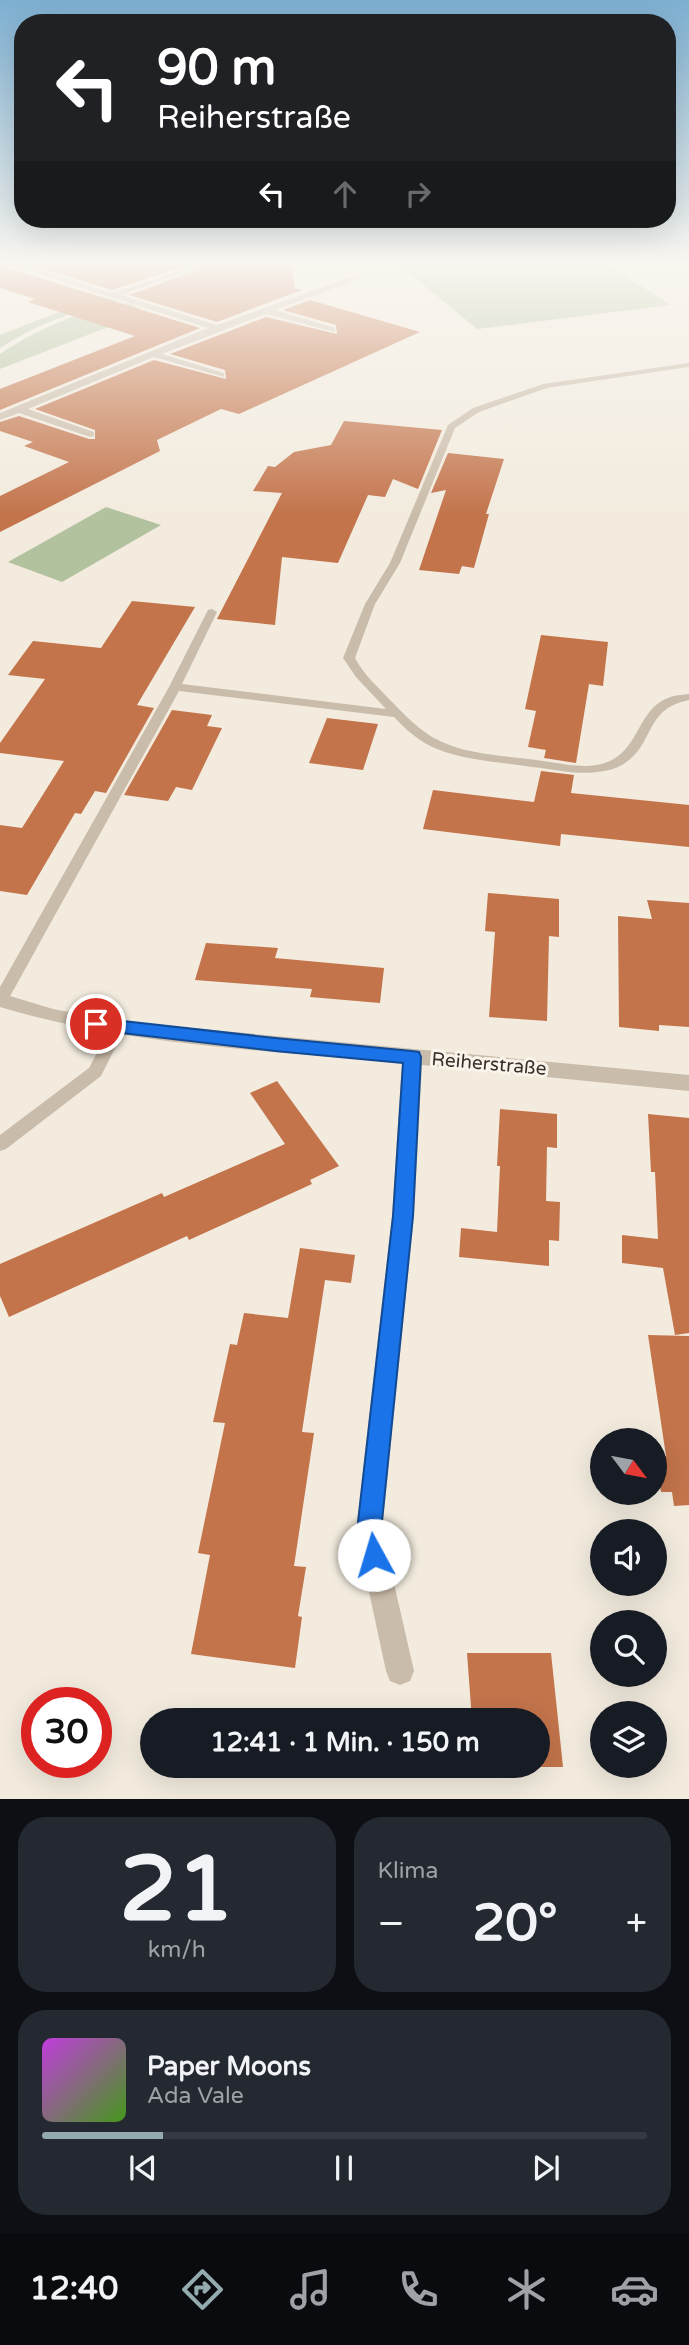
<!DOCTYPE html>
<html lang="de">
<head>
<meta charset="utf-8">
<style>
	body { margin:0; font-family:"Varela Round",sans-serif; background:#242831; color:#f1f3f6; height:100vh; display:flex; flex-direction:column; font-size:26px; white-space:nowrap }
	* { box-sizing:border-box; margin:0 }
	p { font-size:23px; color:#9ea1a6 }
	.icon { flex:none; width:38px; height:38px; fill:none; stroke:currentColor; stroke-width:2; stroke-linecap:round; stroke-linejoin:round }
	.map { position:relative; height:1799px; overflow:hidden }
	.side { display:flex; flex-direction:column; gap:18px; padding:18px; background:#0d0f14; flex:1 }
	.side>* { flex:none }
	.top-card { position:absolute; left:14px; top:14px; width:662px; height:214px; border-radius:28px; box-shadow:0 7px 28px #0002; background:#202124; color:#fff; overflow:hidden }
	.needle { width:46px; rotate:122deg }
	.tools { position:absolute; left:590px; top:1428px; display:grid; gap:14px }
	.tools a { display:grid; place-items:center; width:77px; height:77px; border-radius:50%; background:#171b24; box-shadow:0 7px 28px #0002; font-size:35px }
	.speed { position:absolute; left:21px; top:1687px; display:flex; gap:14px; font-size:35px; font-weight:700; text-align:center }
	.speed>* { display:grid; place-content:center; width:91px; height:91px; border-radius:50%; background:#171b24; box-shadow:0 7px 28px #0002; line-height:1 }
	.speed .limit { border:10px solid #d22; background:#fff; color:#111 }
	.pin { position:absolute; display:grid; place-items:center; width:60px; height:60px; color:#fff; margin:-30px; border:4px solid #fff; border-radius:50%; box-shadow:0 2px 7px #0007 }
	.me { position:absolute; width:77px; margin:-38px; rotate:354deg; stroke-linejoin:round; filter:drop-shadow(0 0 5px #0008) }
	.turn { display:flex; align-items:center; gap:24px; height:147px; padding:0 28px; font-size:32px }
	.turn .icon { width:91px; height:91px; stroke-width:2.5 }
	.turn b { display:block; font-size:49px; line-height:60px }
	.lanes { display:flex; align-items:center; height:66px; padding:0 28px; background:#0003; justify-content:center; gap:35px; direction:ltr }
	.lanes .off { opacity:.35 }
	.big { font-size:52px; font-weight:800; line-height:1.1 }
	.side .card { flex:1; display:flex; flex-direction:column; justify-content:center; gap:10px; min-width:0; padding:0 24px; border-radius:28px; background:#242831 }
	.side .dial { align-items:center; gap:0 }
	.dial b { font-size:91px; line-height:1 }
	.song { display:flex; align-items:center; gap:21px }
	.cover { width:84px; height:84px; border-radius:10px; background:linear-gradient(135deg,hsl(290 70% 55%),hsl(100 70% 35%)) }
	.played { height:7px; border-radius:4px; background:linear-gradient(90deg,#93aaaf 20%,#363941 20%) }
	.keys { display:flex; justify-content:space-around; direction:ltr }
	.heat { display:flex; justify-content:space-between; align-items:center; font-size:38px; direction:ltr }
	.side .tiles { flex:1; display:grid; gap:18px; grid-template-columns:1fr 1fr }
	.card:last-child { grid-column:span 2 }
	.trip { position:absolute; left:140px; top:1708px; width:410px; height:70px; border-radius:35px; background:#171b24; box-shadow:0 7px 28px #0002; font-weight:800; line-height:70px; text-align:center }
	.tabs { display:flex; height:112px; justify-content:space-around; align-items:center; background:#090b0e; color:#9ea1a6 }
	.tabs .icon { width:49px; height:49px }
	.tabs .on { color:#93aaaf }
	.tabs b { font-size:32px; color:#f1f3f6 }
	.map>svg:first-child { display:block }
</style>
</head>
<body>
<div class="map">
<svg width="689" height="1799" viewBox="0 0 689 1799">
	<rect width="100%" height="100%" fill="#f2ebde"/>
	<!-- green -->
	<path fill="#b2c19e" d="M397,263H604L671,305L477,329Z
		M100,296L118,301C75,310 37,324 0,348V335Z
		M127,303L141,309L105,323L111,326L0,369V354C36,330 84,308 127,303Z
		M106,507L161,525L62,582L8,562Z"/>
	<!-- building -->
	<path fill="#c3744b" d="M0,263L2,266L200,328L0,410V389L135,336L28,302L35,299L0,288Z
		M23,263H195L112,290Z
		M216,263H291L295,288L302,290L217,322L129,295Z
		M310,300L420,332L239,414L221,409L157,440L160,451L0,532V496L69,462L24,446L33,442L0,431V422L19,416L89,439H95V430L35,409L154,360L226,379L225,370L170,354L266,317L337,334L336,325L283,310Z
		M344,421L442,430L418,489L393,479L385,497L368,495L338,563L282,557L275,625L217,619L282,493L253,491L268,466L275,467L294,452L331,445Z
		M448,453L504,459L486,514H489L474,568L462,566L459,574L419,570L446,490L431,493Z
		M132,601L195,607L137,705L154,708L106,793L95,791L81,814L75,813L27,895L0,891V825L22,828L64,761L0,753V743L45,679L8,675L33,641L101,648Z
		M541,635L608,642L603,686L589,684L576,763L544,758L546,750L528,747L536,711L525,709Z
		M172,710L212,715L207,726L222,728L192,790L176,787L168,801L124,795Z
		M327,718L378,724L363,770L309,763Z
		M541,771L574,775L571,793L689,805V847L561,834L560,846L423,829L433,790L534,802Z
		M488,893L559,899V937L549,936L547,1021L489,1017L495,932L485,931Z
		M647,900L689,903V1027L659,1025V1031L619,1027L618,916L652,919Z
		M206,943L278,948L275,958L384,968L380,1003L310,997L312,989L195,980Z
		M277,1081L339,1166L310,1180L312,1184L189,1240L187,1236L9,1317L0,1296V1264L162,1193L164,1197L285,1144L250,1093Z
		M500,1109L557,1114V1148L547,1147L546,1201L560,1202L559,1241L549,1240V1266L459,1257L461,1228L497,1232L500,1166H497Z
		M648,1114L689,1118V1333L675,1335L663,1268L622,1263V1235L658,1239L655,1172H651Z
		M300,1248L355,1255L351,1283L325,1280L302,1432L314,1433L294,1566L306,1567L298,1616L302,1617L295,1668L191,1654L210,1555L198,1553L225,1423L213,1422L230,1344L237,1345L244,1313L288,1318Z
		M648,1335L689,1336V1505L674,1506L672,1492H661L655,1456H666Z
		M467,1653H551L563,1767H475L537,1766V1720H472Z"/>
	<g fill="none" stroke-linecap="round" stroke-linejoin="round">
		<!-- service -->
		<path fill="#cabcaa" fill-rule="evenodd" d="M689,363V367L547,388L479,412L455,428L400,563L375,604L355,658C363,674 377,686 389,699C402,712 414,725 429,735C462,756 506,755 543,761C565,764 592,771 612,760C639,746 639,709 668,698C674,695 682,695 689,694V700C643,709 656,745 622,765C615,769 606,771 597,772C575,775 554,769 532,767C501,762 467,761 437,749C420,742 406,730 394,717L179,691L8,1000L5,1004L0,1005V987L169,687L208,610L212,609L217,612L182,684L386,709L356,677L343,658L365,604L390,563L448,425L473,408L543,384Z
			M117,1022L122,1024L125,1028L101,1076L6,1149L0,1151V1135L89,1068L112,1024Z"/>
		<!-- minor -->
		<path fill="#cabcaa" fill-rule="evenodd" d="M3,263H15L112,293L202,263H213L121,295L217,325L354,276L361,278L275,310L335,328V332L266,314L162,354L224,373V377L154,357L28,409L94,432V436L90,437L19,413L0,420V413L208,328Z
			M0,993L53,1009L117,1021L689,1075V1091L422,1065L414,1216L382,1531L414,1671L410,1681L400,1685L390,1681L386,1671L356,1531L392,1216L402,1063C268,1050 129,1046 0,1007Z"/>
	</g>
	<!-- sky -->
	<linearGradient id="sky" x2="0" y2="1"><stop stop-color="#7dafd1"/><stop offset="0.51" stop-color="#f9f6f0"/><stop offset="1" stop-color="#f9f6f0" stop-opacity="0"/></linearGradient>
	<rect width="689" height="515" fill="url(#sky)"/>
	<!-- route -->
	<path fill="#1a73e8" stroke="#114b97" stroke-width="2" d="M96,1018L275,1038L412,1051L419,1052L421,1057L413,1216L381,1531L386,1555L383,1563L374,1567L365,1563L357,1531L393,1216L403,1063L275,1051L96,1030L90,1028L87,1024L90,1019Z"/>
	<g text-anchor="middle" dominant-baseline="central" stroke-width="6" stroke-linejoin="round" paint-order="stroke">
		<!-- street labels -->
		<g font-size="19" fill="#382f2a" stroke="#faf4eb">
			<text transform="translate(489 1064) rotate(5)">Reiherstraße</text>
		</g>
	</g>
</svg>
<div class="tools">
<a><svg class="needle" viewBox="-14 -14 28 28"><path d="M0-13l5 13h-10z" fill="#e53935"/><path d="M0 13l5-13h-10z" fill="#9ea1a6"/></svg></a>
<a><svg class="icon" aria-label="sound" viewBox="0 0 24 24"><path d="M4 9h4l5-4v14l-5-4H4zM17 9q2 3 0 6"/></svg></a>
<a><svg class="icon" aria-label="search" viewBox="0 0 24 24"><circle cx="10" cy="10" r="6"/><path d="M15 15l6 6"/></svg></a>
<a><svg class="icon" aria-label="layers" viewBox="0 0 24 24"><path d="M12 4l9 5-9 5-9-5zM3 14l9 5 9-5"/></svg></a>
</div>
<div class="speed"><div class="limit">30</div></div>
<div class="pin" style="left:96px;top:1024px;background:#d93025"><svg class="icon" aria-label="arrive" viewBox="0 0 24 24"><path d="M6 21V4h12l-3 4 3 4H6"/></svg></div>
<svg class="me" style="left:374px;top:1555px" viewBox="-20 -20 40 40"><circle r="19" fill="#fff"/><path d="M0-13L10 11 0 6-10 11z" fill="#1a73e8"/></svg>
<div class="trip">12:41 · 1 Min. · 150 m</div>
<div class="top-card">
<div class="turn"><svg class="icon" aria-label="left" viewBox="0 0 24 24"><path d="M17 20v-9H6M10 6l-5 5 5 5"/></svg><div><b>90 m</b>Reiherstraße</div></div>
<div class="lanes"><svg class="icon" aria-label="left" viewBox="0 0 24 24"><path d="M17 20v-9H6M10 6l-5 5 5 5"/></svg><svg class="icon off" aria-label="ahead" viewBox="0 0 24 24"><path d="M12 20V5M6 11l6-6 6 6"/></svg><svg class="icon off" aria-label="right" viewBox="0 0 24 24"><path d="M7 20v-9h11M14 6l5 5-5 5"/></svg></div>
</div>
</div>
<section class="side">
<div class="tiles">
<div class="card dial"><b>21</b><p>km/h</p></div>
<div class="card"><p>Klima</p>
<div class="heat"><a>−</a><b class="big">20°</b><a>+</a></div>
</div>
<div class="card">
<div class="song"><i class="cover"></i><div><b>Paper Moons</b><p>Ada Vale</p></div></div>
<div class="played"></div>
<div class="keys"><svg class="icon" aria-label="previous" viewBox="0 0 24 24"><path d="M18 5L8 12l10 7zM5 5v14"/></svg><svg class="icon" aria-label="pause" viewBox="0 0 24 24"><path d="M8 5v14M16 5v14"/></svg><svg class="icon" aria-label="next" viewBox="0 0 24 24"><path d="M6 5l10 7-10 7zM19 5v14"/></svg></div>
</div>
</div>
</section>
<nav class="tabs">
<b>12:40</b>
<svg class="icon on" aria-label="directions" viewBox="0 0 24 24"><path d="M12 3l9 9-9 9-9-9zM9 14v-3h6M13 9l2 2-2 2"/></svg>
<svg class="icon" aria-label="music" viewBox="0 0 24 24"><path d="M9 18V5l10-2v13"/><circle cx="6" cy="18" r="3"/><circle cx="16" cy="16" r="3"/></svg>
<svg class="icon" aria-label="phone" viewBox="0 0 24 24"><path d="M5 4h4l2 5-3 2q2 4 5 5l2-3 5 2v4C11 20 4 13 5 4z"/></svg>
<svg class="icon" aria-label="climate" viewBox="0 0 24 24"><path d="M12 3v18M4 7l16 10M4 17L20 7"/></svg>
<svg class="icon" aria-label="car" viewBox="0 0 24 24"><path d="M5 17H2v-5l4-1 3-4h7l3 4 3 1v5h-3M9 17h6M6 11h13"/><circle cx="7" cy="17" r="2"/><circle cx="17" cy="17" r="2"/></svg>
</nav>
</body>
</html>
